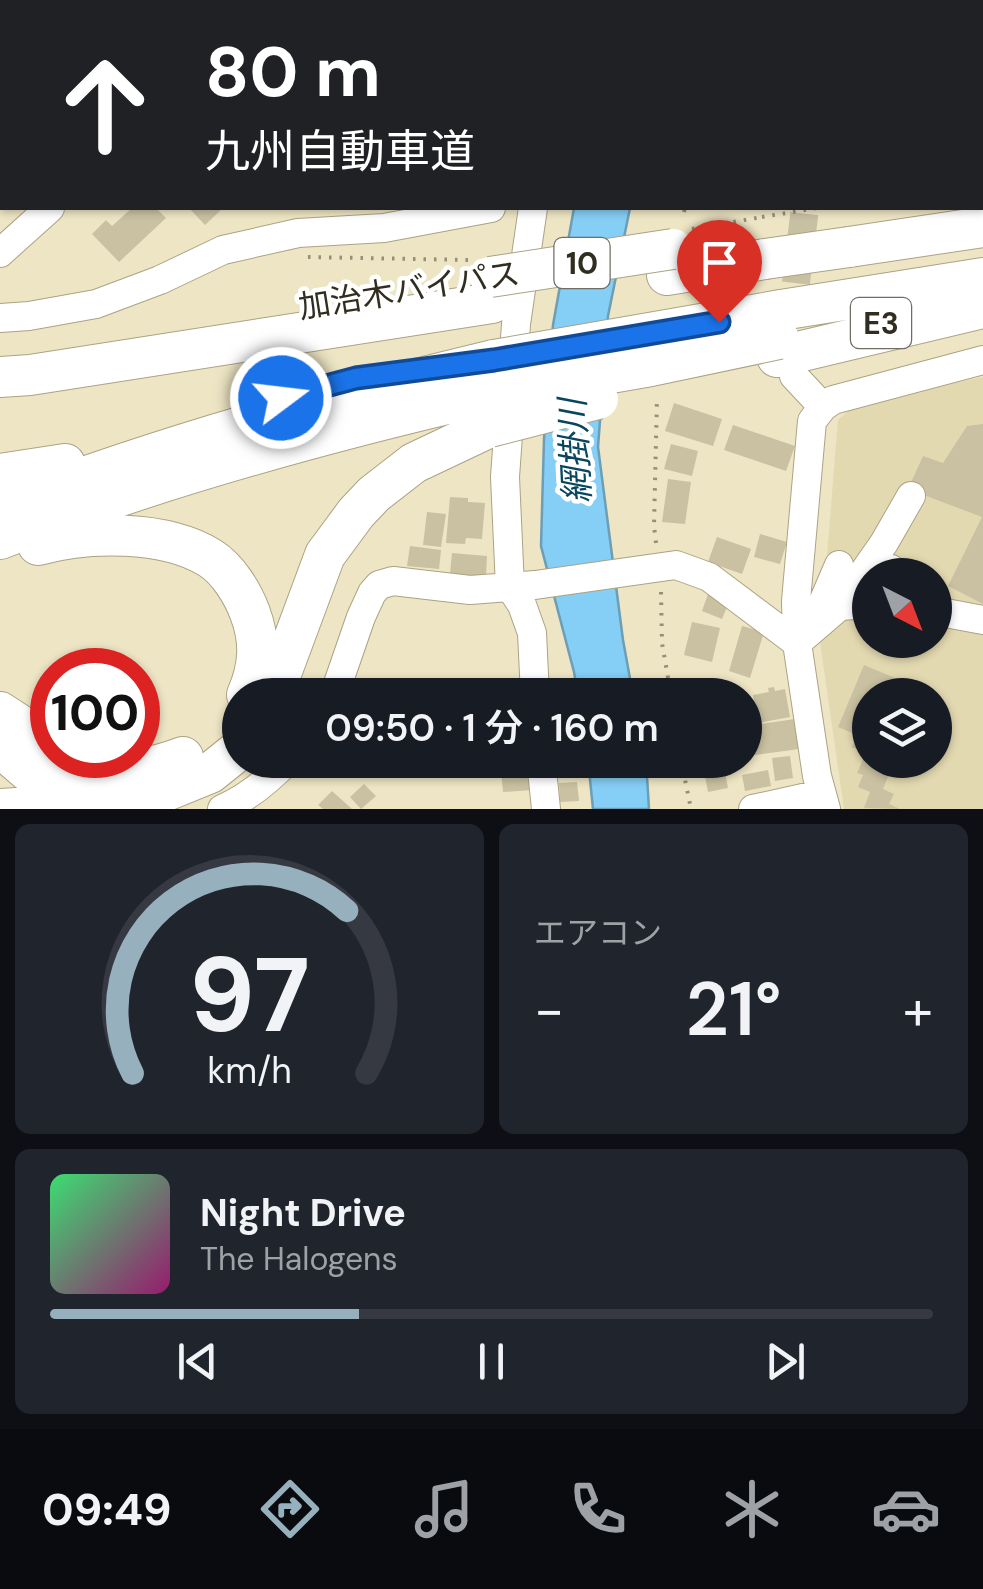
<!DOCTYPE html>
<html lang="ja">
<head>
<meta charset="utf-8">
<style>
	body { margin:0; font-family:"DM Sans","Noto Sans JP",sans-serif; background:#20242c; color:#f1f3f6; height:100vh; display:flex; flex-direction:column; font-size:38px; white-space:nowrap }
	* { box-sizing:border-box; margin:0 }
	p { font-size:32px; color:#9ea1a6 }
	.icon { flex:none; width:55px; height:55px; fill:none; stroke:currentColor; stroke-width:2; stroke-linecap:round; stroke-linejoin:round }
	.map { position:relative; height:809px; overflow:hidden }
	.sheet { display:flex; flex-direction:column; gap:15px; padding:15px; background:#0d0f14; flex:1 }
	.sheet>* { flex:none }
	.guide { position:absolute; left:0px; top:0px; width:985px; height:210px; box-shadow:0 2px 8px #0004; background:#202124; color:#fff; overflow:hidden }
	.needle { width:65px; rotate:138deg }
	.tools { position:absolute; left:852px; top:558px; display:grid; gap:20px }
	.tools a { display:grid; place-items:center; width:100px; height:100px; border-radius:50%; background:#171b24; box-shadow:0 2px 8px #0004; font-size:50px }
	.speed { position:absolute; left:30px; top:648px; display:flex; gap:20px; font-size:50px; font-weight:700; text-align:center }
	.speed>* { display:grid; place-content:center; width:130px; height:130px; border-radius:50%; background:#171b24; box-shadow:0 2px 8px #0004; line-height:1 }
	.speed .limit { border:15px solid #d22; background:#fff; color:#111 }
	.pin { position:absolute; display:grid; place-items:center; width:85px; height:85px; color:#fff; margin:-102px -42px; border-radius:50% 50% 50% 0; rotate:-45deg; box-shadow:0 0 10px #0007 }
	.pin .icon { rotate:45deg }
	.me { position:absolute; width:110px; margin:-55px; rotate:75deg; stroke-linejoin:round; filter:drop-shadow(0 0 8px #0008) }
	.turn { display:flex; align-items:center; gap:35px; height:210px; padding:0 40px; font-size:45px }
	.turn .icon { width:130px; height:130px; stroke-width:2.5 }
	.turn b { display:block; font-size:70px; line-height:85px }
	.big { font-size:75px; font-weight:600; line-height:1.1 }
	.sheet .widget { flex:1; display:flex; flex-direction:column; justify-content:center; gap:15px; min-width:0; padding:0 35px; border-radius:15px; background:#20242c }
	.sheet .dial { align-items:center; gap:0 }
	.dial svg { height:260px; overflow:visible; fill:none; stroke:#363941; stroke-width:7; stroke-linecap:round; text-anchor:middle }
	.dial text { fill:#f1f3f6; stroke:none }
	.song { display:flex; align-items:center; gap:30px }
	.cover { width:120px; height:120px; border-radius:15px; background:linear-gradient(135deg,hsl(140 70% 55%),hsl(320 70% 35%)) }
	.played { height:10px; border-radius:5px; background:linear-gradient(90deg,#97b0be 35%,#363941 35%) }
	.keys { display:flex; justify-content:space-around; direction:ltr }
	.heat { display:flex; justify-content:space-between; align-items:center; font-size:55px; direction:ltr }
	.sheet .tiles { flex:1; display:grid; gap:15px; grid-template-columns:1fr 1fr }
	.widget:last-child { grid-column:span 2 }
	.trip { position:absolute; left:222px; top:678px; width:540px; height:100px; border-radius:50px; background:#171b24; box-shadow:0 2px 8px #0004; font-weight:600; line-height:100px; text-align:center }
	.tabs { display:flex; height:160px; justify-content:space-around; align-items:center; background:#090b0e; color:#9ea1a6 }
	.tabs .icon { width:70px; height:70px }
	.tabs .on { color:#97b0be }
	.tabs b { font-size:45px; color:#f1f3f6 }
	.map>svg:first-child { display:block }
</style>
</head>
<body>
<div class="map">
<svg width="983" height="809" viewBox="0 0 983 809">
	<rect width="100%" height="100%" fill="#ede5c4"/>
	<!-- built -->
	<path fill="#e3d9b1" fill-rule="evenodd" d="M983,377V809H844L820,642L838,420L857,403ZM870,575H935V640H870ZM870,695H935V760H870Z"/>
	<!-- water -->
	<path fill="#85cef5" stroke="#6c9eb5" stroke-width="2.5" d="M574,208H630L608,316L598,447L623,640L633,695H578L574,672L541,546L544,439L553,325Z
		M588,760H646L649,809H593Z"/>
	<!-- building -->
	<path fill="#c9c1a1" d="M132,208H156L166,218L119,262L92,234L106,220L112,226Z
		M189,208H223L205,225Z
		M674,403L722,419L713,446L665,431Z
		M983,424V604L948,586L982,517L908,489L923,456L943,463L967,426Z
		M733,425L795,446L786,471L724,450Z
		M671,444L698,451L692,476L664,469Z
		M668,479L691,482L685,524L662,522Z
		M450,497L468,498V502L485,503L482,539L466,538L465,544L446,543Z
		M427,512L446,514L441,547L423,545Z
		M760,534L787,542L780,564L754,557Z
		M717,537L751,549L742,574L708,562Z
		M410,546L441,550L439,569L407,566Z
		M452,553L487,556L486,576L450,574Z
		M708,594L729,602L722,619L702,611Z
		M692,622L720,628L712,662L684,655Z
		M742,626L764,632L750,678L729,671Z
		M864,665L914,686L910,695H870V760H883L879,770L889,774L883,789L894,794L889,804L900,809L864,808L870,792L858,787L863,775L857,773L866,753L852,747L857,735L838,727Z
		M774,687L775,691L785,689L790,717L758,723L753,695L769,692L768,688Z
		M795,719L799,749L748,756L745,734L754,725Z
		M790,756L793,778L775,781L772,758Z
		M365,760H399L383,777Z
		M500,760H532L534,790L503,792Z
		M556,760H579V773L556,774Z
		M724,767L728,788L708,792L704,771Z
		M768,770L771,786L745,791L742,775Z
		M577,782L579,801L560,802L559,783Z
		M364,784L376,796L361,809L350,797Z
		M332,791L352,809H323L318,805Z"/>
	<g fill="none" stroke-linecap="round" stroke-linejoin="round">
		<!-- minor-tunnel -->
		<path stroke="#c7c0a3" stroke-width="28" stroke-dasharray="28 14" stroke-linecap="butt" d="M794,325V299L805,208"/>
		<defs>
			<path id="minor" d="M806,0V2
				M901,0L902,2
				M923,0L927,2
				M572,2V0
				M982,117H983
				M533,208L516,324L505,477L510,587L522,605L532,633L535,695
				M0,253L50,208
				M0,318L29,316L96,304L160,280L223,250L298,233L384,228L491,208
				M794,376L823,407
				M885,575L891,569
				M840,606L870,604
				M935,611L983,620
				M814,623L839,565
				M797,643L840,606L884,543L911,496
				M334,695L361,617L372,593L379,585L393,581L470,590L535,585L676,565L709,577L797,643
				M541,760L546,809
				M0,803L33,801L83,809
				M222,809C247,798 269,780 288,760
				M753,809L821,794
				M826,809L817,776L797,643L796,601L812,421L823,407L833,400L983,360"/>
			<path id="highway" d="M849,247L983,227
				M667,275L765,259
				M781,310L983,278
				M777,357L983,308
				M0,377L30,375L492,303
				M0,474L65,464
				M0,508C161,446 327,400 494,360
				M0,539C158,478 321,433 485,395
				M38,545C87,531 165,530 210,558C228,569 243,594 250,613C261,642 259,667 247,695
				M273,695L325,555L356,513L374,494L414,463L490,427
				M0,712L52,746
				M0,747L28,771L78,793L118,800L161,793L210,773L240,749
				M72,755C117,772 137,774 183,757"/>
		</defs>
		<!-- minor casing -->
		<use href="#minor" stroke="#aba384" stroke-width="30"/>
		<!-- highway casing -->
		<use href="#highway" stroke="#aba384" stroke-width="42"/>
		<!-- path -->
		<path stroke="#958f78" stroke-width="4" stroke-dasharray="2.5 8" stroke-linecap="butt" d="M723,2V0
			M982,158H983
			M684,212L685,208
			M692,229L762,217
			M308,257L468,260
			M656,543L654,526L657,398
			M661,592L662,643L671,695
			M681,760L691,809"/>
		<!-- minor -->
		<use href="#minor" stroke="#fff" stroke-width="28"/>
		<!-- highway -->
		<use href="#highway" stroke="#fff" stroke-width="40"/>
		<defs>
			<path id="highway-bridge" d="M765,259L849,247
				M490,277L673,249
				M494,360L781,310
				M485,395L651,366L779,339
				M490,427L598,399"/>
		</defs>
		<!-- highway-bridge casing -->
		<use href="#highway-bridge" stroke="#aba384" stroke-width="42" stroke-linecap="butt"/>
		<!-- path-bridge -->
		<path stroke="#958f78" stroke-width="4" stroke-dasharray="2.5 8" stroke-linecap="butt" d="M762,217L817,208"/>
		<!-- highway-bridge -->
		<use href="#highway-bridge" stroke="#fff" stroke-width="40"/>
	</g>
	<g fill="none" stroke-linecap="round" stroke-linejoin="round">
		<defs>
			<path id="route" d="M281,398L356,378L494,360L719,322"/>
		</defs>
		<!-- route casing -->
		<use href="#route" stroke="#114b97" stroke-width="25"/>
		<!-- route -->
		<use href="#route" stroke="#1a73e8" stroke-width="18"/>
	</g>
	<g text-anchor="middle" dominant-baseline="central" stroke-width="9" stroke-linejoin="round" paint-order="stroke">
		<!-- shield labels -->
		<g fill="#fff" stroke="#6f6d64" stroke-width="2.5">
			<rect x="554.5" y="238" width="55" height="50" rx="8"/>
			<rect x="851" y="298" width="60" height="50" rx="8"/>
		</g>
		<g font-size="30" font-weight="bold" fill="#312e21">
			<text x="582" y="263">10</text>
			<text x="881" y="323">E3</text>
		</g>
		<!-- street labels -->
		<g font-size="32" fill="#312e21" stroke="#fff">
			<text transform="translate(409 290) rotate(-9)">加治木バイパス</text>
		</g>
		<!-- water labels -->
		<g font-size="35" font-style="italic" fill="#084660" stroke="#fff">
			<text transform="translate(575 451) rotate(-93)">網掛川</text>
		</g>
	</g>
</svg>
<div class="tools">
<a><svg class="needle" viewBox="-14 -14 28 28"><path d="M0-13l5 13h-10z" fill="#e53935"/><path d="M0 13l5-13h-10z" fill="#9ea1a6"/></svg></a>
<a><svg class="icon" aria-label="layers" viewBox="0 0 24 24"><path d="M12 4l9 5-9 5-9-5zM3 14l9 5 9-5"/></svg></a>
</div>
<div class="speed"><div class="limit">100</div></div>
<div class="pin" style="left:719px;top:322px;background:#d93025"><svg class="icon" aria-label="arrive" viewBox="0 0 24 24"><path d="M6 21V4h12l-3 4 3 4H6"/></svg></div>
<svg class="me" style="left:281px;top:398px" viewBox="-20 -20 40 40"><circle r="17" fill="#1a73e8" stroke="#fff" stroke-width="3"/><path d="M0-11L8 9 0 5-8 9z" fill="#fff"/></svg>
<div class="trip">09:50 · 1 分 · 160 m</div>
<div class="guide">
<div class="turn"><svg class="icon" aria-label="ahead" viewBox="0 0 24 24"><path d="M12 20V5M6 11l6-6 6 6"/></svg><div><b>80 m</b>九州自動車道</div></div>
</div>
</div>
<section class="sheet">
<div class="tiles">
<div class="widget dial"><svg viewBox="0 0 100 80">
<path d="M14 69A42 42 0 1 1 86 69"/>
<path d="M14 69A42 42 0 0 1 80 19" stroke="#97b0be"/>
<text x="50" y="56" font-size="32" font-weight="700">97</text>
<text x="50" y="72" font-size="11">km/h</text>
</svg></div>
<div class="widget"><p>エアコン</p>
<div class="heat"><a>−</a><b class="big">21°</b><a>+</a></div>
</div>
<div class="widget">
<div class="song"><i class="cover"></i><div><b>Night Drive</b><p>The Halogens</p></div></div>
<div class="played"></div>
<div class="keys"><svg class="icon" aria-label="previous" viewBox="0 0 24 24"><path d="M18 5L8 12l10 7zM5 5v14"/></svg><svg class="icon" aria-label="pause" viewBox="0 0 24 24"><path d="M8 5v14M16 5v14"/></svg><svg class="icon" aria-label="next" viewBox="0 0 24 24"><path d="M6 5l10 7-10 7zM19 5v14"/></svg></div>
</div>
</div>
</section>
<nav class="tabs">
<b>09:49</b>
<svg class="icon on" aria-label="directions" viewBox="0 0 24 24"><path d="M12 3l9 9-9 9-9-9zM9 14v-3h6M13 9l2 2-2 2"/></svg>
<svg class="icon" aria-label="music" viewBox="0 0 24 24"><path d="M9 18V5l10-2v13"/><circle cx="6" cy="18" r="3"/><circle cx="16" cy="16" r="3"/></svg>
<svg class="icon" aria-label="phone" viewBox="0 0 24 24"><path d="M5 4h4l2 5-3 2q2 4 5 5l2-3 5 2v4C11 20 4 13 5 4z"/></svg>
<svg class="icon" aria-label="climate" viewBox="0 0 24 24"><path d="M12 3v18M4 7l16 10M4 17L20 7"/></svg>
<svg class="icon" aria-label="car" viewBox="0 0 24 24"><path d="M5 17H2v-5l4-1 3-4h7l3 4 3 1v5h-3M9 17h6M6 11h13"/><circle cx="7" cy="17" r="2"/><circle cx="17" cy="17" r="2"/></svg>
</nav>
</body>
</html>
